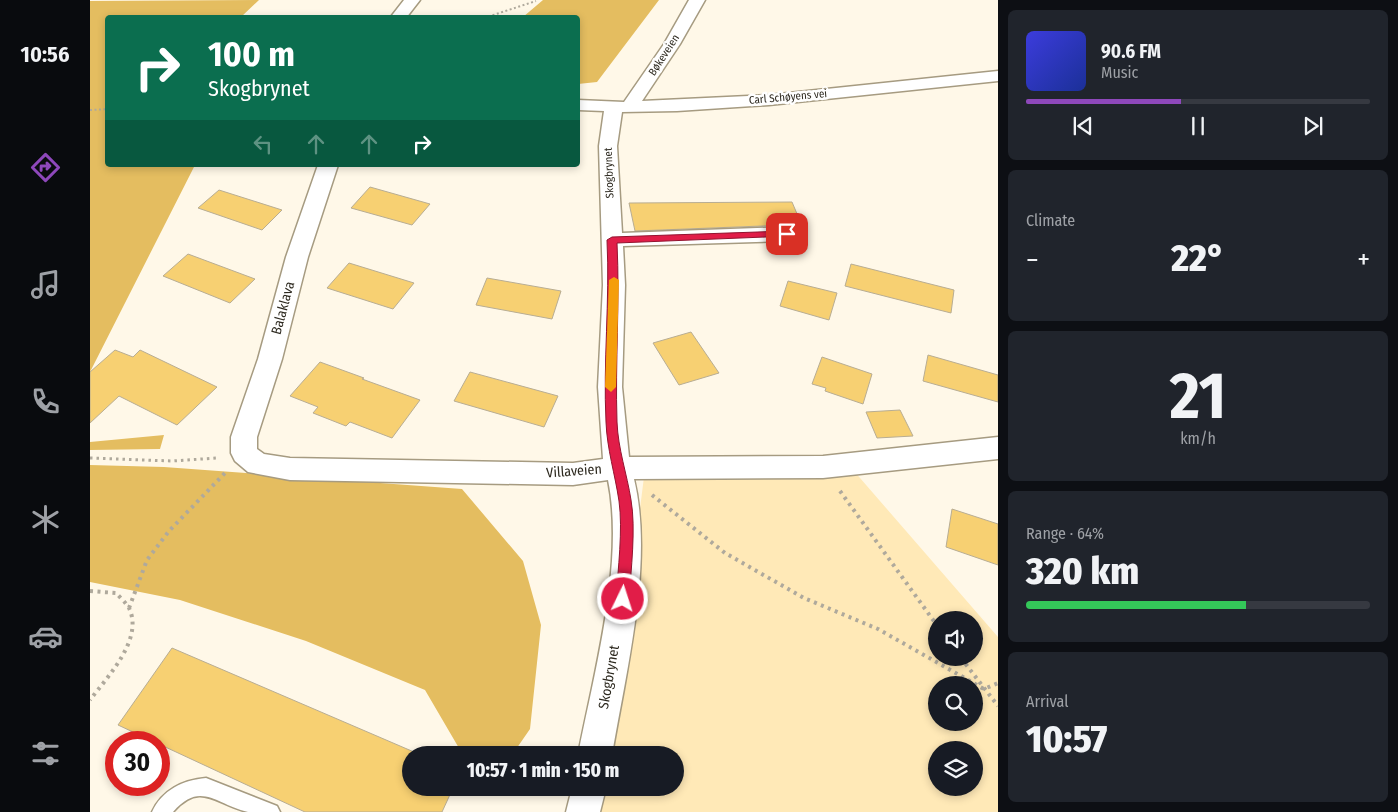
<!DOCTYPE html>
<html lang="en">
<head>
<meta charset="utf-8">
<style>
	body { margin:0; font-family:"Fira Sans Condensed",sans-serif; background:#20242c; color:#f1f3f6; height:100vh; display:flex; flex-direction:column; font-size:19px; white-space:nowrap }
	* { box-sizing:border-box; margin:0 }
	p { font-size:16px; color:#9ea1a6 }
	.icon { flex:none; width:28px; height:28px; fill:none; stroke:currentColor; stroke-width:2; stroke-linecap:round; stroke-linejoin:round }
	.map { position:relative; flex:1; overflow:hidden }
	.details { display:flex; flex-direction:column; gap:10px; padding:10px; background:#0d0f14; width:400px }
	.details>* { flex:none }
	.hud { position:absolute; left:15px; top:15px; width:475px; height:152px; border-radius:5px; box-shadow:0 2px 8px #0003; background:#0b6e4f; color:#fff; overflow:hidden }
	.buttons { position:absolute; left:838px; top:611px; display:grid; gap:10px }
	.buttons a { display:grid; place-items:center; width:55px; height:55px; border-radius:50%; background:#171b24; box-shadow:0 2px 8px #0003; font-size:25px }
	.speed { position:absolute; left:15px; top:731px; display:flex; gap:10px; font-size:25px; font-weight:700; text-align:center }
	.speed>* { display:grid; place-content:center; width:65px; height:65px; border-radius:50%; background:#171b24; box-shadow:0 2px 8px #0003; line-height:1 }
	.speed .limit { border:8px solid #d22; background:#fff; color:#111 }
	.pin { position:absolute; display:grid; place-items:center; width:42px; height:42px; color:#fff; margin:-21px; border-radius:10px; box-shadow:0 2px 8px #0006 }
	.me { position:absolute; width:55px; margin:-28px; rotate:4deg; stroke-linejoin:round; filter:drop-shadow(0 0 4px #0008) }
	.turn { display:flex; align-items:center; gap:18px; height:105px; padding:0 20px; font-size:22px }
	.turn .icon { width:65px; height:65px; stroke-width:2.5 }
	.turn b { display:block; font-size:35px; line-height:42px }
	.lanes { display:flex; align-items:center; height:48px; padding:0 20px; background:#0003; justify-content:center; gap:25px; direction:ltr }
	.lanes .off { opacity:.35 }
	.big { font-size:38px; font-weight:800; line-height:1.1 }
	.details .card { flex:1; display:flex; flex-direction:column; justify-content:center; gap:8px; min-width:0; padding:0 18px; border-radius:8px; background:#20242c }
	.details .dial { align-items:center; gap:0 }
	.dial b { font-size:65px; line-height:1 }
	.song { display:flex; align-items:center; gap:15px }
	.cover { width:60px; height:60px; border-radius:8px; background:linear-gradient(135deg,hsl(240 70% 55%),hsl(230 70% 35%)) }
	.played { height:5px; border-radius:2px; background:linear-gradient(90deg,#8e48bb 45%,#363941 45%) }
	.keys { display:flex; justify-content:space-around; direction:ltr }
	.heat { display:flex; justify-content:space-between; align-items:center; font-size:28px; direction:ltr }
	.charge { height:8px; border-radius:4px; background:linear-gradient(90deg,#34c759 64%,#363941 0) }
	.trip { position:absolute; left:312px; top:746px; width:282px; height:50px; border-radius:25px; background:#171b24; box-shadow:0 2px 8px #0003; font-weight:800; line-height:50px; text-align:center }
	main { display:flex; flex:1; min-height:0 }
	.dock { display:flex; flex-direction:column; width:90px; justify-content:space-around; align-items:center; background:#090b0e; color:#9ea1a6 }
	.dock .icon { width:35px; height:35px }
	.dock .selected { color:#8e48bb }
	.dock b { font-size:22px; color:#f1f3f6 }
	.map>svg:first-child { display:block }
</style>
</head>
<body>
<main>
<nav class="dock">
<b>10:56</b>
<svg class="icon selected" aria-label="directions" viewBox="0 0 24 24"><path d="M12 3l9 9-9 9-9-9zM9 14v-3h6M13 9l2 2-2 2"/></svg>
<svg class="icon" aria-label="music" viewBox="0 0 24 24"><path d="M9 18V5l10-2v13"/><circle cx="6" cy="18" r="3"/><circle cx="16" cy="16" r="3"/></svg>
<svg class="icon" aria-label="phone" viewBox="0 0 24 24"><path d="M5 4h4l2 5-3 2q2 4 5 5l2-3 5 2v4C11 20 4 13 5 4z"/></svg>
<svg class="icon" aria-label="climate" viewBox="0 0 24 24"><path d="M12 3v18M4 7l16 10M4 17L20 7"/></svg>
<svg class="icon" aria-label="car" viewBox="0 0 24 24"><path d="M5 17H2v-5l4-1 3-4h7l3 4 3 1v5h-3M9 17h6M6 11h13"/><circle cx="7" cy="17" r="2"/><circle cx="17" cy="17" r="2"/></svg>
<svg class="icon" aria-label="filters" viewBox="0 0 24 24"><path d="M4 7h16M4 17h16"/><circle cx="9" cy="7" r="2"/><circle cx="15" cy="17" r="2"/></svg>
</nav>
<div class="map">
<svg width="908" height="812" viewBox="0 0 908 812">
	<rect width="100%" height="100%" fill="#fff8e8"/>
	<!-- green -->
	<path fill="#ffe9b7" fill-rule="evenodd" d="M757,463L908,637V812H504L511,788H586V755H521L526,737L537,611L554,477ZM846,620H884V658H846ZM846,685H884V722H846ZM846,750H884V788H846Z"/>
	<!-- forest -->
	<path fill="#e4bd60" d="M169,0L151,17L18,18V165H105L0,372V1Z
		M453,0H569L507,82L488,84V18L433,17Z
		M74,435L70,449L0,450V442Z
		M0,465L74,467L372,489L433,561L451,625L440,729L422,755H373L335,690L216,641L90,600L0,582Z"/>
	<!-- building -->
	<path fill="#f7d072" stroke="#b8ad93" d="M280,187L340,204L322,225L261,208Z
		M129,190L192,210L172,230L108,208Z
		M702,202L713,228H706L697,225L545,231L539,203Z
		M98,254L165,279L140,303L73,276Z
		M259,263L324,283L303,309L237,288Z
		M761,264L864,290L861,313L755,286Z
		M397,278L471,291L462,319L386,305Z
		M698,281L747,293L739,320L690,306Z
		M601,332L629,373L589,385L563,343Z
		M25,350L43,357L50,350L127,387L87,425L29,396L0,423V372Z
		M838,355L908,375V402L833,381Z
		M732,357L782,374L773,404L735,391L736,388L722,384Z
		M230,362L274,378L272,379L330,400L302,438L260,422L256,426L223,413L228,407L200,396Z
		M380,372L468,396L454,427L364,401Z
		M810,410L823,436L787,438L776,412Z
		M862,509L908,524V565L856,547Z
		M82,648L331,755H321V788H363L352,812H215L28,725Z"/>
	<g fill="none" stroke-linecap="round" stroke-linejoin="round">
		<defs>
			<path id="lane" d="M116,778L187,806L190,812C180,812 167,812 158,812C126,805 111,780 83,812H62C72,790 93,780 116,778Z"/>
			<path id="street" d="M314,0H330L316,18H300Z
				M599,0H615L590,44L552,101L679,95L908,71V81L679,105L587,111L532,112L527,146L532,233L697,227L704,229L707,234L704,239L697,241L533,246L535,285L532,387L539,457L733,456L908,437V459L733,478L544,479C564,562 536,671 522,755H488C504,673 535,562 518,480L483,485L200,480L158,472L145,461L141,453V437L168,359L196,257L228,165H248L218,257L192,359L167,437V449L174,454L200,458L483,463L513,459L508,387L513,285L509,146L514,111L488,110V100L534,102L574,44Z
				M482,788H516L510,812H476Z"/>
		</defs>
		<!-- lane casing -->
		<use href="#lane" stroke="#a69b81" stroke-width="3"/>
		<!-- street casing -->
		<use href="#street" stroke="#a69b81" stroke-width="3"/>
		<!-- path-far2 -->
		<path stroke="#afa99c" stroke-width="2" stroke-dasharray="2 2.5" stroke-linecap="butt" d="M394,18L446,1
			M0,110L18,109"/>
		<!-- path-far1 -->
		<path stroke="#afa99c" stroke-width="3" stroke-dasharray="2.5 4" stroke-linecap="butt" d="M0,458L82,461L127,458"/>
		<!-- path -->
		<path stroke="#afa99c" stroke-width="4" stroke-dasharray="3 4.5" stroke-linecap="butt" d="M750,491L846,624
			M562,495L635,553L714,598L788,629L894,689L908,683
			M0,591L26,593C30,597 36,603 39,608C54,639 18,676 0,700
			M39,608L57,560L79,531L135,473
			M871,658L908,706"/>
		<!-- lane -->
		<use href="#lane" fill="#fff" fill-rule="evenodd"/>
		<!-- street -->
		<use href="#street" fill="#fff" fill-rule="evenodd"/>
	</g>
	<!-- route -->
	<path fill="#e11d48" stroke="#92132f" d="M697,231L701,234L700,236L527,243C530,303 525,362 527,422C528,449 537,474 541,500C546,528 541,570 539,599L537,604L533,605L528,604L526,599C528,569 533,530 529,501C525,474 517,449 516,422C513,362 520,301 517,240L522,237Z"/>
	<!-- slow -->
	<path fill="#f59e0b" d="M524,277L529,280L526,387L521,392L515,387L519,280Z"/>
	<g text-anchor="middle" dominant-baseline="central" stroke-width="5" stroke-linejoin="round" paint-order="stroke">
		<!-- far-street labels -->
		<g font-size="11" fill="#2d291f" stroke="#fff">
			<text transform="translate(574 55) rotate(-57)">Bøkeveien</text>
			<text transform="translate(698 97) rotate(-5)">Carl Schøyens vei</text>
			<text transform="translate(519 173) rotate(-92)">Skogbrynet</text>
		</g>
		<!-- street labels -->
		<g font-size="14" fill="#2d291f" stroke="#fff">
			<text transform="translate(193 308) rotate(-75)">Balaklava</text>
			<text transform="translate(484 471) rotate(-4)">Villaveien</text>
			<text transform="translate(519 677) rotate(-80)">Skogbrynet</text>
		</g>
	</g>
</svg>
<div class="buttons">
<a><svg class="icon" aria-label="sound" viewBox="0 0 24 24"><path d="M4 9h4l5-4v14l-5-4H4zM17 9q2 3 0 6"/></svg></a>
<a><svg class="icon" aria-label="search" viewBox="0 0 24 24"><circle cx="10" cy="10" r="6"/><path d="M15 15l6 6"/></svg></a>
<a><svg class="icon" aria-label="layers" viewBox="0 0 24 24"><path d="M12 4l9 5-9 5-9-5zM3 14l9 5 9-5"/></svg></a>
</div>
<div class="speed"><div class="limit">30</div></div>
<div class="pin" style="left:697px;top:234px;background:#d93025"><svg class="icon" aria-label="arrive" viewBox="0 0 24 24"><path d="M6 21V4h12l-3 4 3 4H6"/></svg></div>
<svg class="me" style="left:533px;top:599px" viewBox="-20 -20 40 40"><circle r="17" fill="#e11d48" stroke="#fff" stroke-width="3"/><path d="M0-11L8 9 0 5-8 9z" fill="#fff"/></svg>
<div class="trip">10:57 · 1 min · 150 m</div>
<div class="hud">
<div class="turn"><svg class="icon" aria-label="right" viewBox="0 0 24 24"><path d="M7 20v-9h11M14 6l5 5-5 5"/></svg><div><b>100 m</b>Skogbrynet</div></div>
<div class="lanes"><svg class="icon off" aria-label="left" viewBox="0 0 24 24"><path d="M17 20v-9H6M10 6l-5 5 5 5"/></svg><svg class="icon off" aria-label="ahead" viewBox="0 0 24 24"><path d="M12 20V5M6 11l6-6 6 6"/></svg><svg class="icon off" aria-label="ahead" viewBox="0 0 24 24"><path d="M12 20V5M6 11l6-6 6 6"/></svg><svg class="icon" aria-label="right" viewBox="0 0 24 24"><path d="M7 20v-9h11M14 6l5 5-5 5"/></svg></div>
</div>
</div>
<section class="details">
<div class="card">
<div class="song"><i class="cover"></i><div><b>90.6 FM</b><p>Music</p></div></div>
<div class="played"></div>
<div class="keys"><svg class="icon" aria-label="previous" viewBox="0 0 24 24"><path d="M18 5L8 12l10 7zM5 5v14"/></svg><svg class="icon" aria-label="pause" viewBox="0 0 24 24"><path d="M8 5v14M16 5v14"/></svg><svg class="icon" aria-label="next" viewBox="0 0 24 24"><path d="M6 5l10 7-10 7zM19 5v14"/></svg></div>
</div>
<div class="card"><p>Climate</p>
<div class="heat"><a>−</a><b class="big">22°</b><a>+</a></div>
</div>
<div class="card dial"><b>21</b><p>km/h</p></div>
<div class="card"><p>Range · 64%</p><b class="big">320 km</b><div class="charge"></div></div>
<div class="card"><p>Arrival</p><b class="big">10:57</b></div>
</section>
</main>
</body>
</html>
